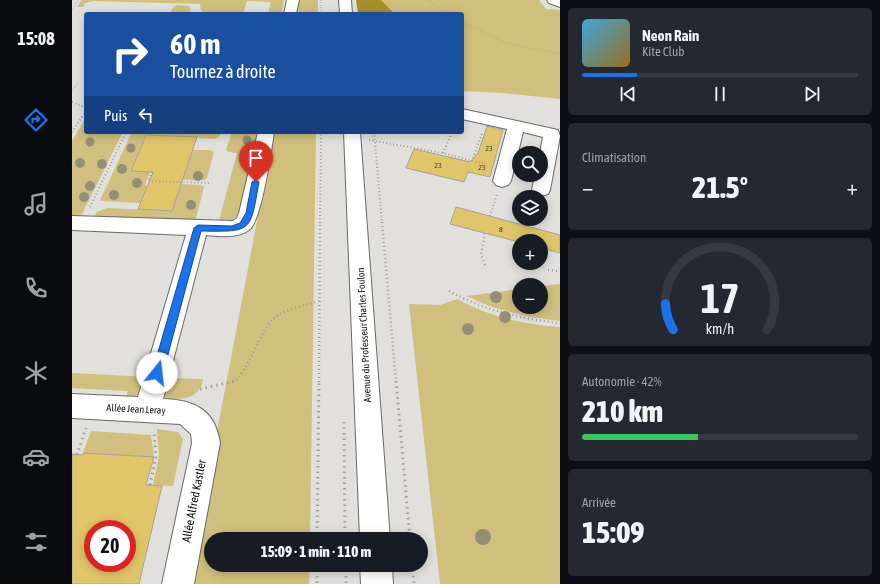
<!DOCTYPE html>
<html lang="fr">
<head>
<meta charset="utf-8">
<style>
	body { margin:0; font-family:"Asap Condensed",sans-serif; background:#242831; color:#f1f3f6; height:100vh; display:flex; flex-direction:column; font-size:15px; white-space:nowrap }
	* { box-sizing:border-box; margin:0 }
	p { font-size:13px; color:#9ea1a6 }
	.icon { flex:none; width:22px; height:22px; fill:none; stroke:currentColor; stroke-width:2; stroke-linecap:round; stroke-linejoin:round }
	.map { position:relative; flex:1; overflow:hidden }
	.sheet { display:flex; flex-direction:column; gap:8px; padding:8px; background:#0d0f14; width:320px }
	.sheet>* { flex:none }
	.top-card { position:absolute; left:12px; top:12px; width:380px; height:122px; border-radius:4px; box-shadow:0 2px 10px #0003; background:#1a4fa0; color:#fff; overflow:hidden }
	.buttons { position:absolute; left:440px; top:146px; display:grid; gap:8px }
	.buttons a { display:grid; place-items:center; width:36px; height:36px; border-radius:50%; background:#171b24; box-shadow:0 2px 10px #0003; font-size:20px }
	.speed { position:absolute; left:12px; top:520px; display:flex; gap:8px; font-size:20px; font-weight:700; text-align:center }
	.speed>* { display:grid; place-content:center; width:52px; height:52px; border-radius:50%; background:#171b24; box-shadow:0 2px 10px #0003; line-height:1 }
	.speed .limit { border:6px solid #d22; background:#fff; color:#111 }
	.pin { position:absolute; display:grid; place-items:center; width:34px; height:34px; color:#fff; margin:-41px -17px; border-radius:50% 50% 50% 0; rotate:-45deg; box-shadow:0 0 4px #0007 }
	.pin .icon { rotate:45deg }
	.me { position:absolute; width:44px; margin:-22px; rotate:16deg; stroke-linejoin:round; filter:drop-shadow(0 0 3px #0008) }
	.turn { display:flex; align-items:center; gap:14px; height:84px; padding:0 20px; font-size:18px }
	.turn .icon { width:52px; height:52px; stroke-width:2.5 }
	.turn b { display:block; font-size:28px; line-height:34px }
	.then { display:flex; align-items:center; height:38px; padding:0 20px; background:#0003; gap:8px; font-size:15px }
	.big { font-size:30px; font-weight:800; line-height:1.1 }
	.sheet .tile { flex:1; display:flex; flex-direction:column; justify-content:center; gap:6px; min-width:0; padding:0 14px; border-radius:6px; background:#242831 }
	.sheet .dial { align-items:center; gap:0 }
	.dial svg { height:104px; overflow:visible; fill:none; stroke:#363941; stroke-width:7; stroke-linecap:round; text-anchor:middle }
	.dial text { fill:#f1f3f6; stroke:none }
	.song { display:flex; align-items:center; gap:12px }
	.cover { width:48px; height:48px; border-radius:6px; background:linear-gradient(135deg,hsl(200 70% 55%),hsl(40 70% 35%)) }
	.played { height:4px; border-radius:2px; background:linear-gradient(90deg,#1a73e8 20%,#363941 20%) }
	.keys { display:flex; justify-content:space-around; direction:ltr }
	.heat { display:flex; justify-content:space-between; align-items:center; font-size:22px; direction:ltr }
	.charge { height:6px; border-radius:3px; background:linear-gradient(90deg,#34c759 42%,#363941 0) }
	.trip { position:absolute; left:132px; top:532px; width:224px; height:40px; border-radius:20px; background:#171b24; box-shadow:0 2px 10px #0003; font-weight:800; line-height:40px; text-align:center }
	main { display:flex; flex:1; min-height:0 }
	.menu { display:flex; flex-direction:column; width:72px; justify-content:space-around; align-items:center; background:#090b0e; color:#9ea1a6 }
	.menu .icon { width:28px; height:28px }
	.menu .active { color:#1a73e8 }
	.menu b { font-size:18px; color:#f1f3f6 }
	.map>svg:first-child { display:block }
</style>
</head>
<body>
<main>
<nav class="menu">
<b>15:08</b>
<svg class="icon active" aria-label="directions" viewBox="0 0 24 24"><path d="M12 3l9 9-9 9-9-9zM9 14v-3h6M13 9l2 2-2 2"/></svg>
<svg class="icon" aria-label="music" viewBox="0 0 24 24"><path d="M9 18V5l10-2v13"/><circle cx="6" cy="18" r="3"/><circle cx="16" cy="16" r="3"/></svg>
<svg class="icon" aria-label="phone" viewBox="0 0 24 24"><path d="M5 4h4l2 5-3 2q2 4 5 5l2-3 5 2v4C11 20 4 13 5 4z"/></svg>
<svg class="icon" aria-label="climate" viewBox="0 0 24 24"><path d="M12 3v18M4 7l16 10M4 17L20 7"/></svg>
<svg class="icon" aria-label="car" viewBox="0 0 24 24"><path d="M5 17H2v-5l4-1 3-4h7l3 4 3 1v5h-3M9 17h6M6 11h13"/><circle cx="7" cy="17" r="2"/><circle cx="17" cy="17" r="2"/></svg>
<svg class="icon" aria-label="filters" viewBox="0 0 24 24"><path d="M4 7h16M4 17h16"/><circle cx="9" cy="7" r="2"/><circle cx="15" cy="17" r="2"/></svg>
</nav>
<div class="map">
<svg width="488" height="584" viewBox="0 0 488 584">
	<rect width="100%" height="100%" fill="#e2e0dc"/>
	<!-- green -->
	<path fill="#d1bf7d" d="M10,0H212L209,14H196L199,2L175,1L171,14H133L129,10L128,4L22,1L13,3L11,7H5Z
		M226,0H246V14H224Z
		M309,0H467L474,9L488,10V99L430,93L390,91V14H323Z
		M105,5L117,6L119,10L115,14H98L101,7Z
		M14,117V132H51L10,214L8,216L0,218V141Z
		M60,132L136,133L137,132H149L147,137L143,139L74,135L59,171L78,172L73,185L75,186L68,203L29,201L28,200Z
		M160,132L185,133L167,215L156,223L146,224L165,153L157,152L154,150Z
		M202,132H244L238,539H139V565H238L237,584H116Z
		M120,150H138L142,152L135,178L133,180L80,179Z
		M109,184L129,185L132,187L123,222L22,217L25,212L35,208L100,211Z
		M488,284V321C456,317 424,311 395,296L447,289V307H469V286Z
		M385,299C415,316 454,325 488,327V584H368L337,304L368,305Z
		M0,373L76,377C70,391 71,397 54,397L56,391L0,388Z
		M96,378H98L131,379C129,394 117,399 103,399C98,399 95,399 91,396Z
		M85,429L106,432L111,439L101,486L81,485L87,456Z
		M19,431L79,435L82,457L11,453Z"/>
	<!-- water -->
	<path fill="#a88f2b" d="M284,0H309L323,14H286Z"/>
	<!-- building -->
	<path fill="#e0c668" stroke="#a2a19d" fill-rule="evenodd" d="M415,126L431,130L418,177L396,172L392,182L334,168L342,149L398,162L406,153Z
		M74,135L125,137L100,211L66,209L81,172L59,171Z
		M384,207L488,235V253L469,248V241H447V242L378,224Z
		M11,453L82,457L74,485L90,486L67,584H0V454L11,455ZM21,529H55V563H21Z"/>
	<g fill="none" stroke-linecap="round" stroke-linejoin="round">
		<defs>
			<path id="minor" d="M215,0H227L224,14H212Z
				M475,0H488V7L477,3Z
				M390,109L486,130L488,136L478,190L476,194L469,196L462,194L460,190L463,175H469V153H468L471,137L451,132L439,181L436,185L430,187L424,185L421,181L435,129L390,119Z
				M186,132H202C199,152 190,220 177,230C165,239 147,236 134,235L91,399C122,400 143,409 148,443L122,584H90L120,443L119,434L108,424L0,418V394L66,397L114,235L0,230V216L161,221L165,218L167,213Z"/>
			<path id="major" d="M267,0H279L280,14H268Z
				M272,132H288L318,539H288Z
				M288,565H320L321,584H289Z"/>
		</defs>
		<!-- minor casing -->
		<use href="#minor" stroke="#696864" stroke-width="2"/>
		<!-- major casing -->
		<use href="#major" stroke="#696864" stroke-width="2"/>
		<!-- path-far3 -->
		<path stroke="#9f9e9b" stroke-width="1.5" stroke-dasharray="0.5 2" stroke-linecap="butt" d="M249,0V14
			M355,0L377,14
			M0,9L7,0
			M390,22L434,43L488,54
			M0,91L6,82"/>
		<!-- path-far2 -->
		<path stroke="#9f9e9b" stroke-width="2" stroke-dasharray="1 2.5" stroke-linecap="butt" d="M0,102L14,108
			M0,132L14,111
			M302,132L310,223
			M297,140L371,153L400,161L410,133
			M371,153L380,132
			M400,161L417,165
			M80,172L76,181L139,183
			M18,207L54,132
			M418,216L425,194
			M248,223L249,132"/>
		<!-- path-far1 -->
		<path stroke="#9f9e9b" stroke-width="2.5" stroke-dasharray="1 3" stroke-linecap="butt" d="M310,222L324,382
			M413,233L409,254L413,266
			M476,270L488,271
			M377,291C412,310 449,319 488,323
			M161,382C176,373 186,334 201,319C210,310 234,305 247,301
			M247,382L248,222"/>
		<!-- path -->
		<path stroke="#9f9e9b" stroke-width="3" stroke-dasharray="1.5 4" stroke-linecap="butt" d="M324,381L338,539
			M128,389L163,381
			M272,422L273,539
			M5,455L14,428
			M78,485L84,457L82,432
			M245,539L247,381
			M245,565V584
			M274,565V584
			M340,565L342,584"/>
		<!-- minor -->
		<use href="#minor" fill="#fff" fill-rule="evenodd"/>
		<!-- major -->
		<use href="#major" fill="#fff" fill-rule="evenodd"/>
	</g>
	<!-- trees -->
	<g fill="#948e76">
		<circle cx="175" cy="140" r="4.5"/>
		<circle cx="18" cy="142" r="4.5"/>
		<circle cx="59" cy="148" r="4.5"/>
		<circle cx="8" cy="163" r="5"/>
		<circle cx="30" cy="164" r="5"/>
		<circle cx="50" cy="169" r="5"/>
		<circle cx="126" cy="176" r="5"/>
		<circle cx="65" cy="183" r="5"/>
		<circle cx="18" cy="186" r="5"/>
		<circle cx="42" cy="195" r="5"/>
		<circle cx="12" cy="197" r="5"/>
		<circle cx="119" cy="205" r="5"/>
		<circle cx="424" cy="297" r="6"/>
		<circle cx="433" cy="317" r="6"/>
		<circle cx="396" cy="329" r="6"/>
		<circle cx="411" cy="537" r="8"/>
	</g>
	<!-- route -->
	<path fill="#1a73e8" stroke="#114b97" d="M184,180L187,182C178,232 181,232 129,231L91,373L89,376L85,377L82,376L80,373L122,228L126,225L160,226L168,223L174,213L180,182Z"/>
	<g text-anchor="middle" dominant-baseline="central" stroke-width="3.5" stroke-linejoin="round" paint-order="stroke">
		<!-- number labels -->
		<g font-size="8" fill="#463f26">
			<text x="417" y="148">23</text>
			<text x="366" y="165">23</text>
			<text x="410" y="167">23</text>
			<text x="429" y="229">8</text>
		</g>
		<!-- street labels -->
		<g font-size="10" fill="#121210" stroke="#fff">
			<text transform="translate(292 335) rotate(-93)">Avenue du Professeur Charles Foulon</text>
			<text transform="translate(64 409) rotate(3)">Allée Jean Leray</text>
		</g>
		<!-- near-street labels -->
		<g font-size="12" fill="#121210" stroke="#fff">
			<text transform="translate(122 501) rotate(-79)">Allée Alfred Kastler</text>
		</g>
	</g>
</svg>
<div class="buttons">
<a><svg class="icon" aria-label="search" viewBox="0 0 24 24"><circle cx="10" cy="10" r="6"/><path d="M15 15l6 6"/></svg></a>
<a><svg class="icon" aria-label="layers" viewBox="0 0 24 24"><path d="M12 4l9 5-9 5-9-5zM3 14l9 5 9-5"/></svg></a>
<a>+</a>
<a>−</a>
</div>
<div class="speed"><div class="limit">20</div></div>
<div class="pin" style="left:184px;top:182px;background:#d93025"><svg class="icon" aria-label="arrive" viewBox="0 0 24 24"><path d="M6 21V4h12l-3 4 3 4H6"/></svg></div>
<svg class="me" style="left:85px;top:373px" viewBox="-20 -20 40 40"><circle r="19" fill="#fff"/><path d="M0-13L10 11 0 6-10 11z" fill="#1a73e8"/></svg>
<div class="trip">15:09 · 1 min · 110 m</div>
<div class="top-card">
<div class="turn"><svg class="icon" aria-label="right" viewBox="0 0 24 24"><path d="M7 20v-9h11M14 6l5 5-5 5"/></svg><div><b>60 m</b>Tournez à droite</div></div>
<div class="then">Puis<svg class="icon" aria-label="left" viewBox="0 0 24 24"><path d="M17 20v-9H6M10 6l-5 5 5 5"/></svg></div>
</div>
</div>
<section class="sheet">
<div class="tile">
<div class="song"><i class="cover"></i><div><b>Neon Rain</b><p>Kite Club</p></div></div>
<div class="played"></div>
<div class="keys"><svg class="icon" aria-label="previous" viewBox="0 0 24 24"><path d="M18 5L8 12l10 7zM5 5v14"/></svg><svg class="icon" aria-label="pause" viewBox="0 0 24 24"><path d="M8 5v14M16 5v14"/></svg><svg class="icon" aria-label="next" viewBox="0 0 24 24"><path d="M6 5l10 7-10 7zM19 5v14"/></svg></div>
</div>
<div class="tile"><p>Climatisation</p>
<div class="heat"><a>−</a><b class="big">21.5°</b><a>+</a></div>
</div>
<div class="tile dial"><svg viewBox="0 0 100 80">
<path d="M14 69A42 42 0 1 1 86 69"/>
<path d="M14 69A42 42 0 0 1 8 49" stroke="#1a73e8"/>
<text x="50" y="56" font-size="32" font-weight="700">17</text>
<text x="50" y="72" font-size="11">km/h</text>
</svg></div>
<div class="tile"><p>Autonomie · 42%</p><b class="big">210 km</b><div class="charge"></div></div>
<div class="tile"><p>Arrivée</p><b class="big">15:09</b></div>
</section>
</main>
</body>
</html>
